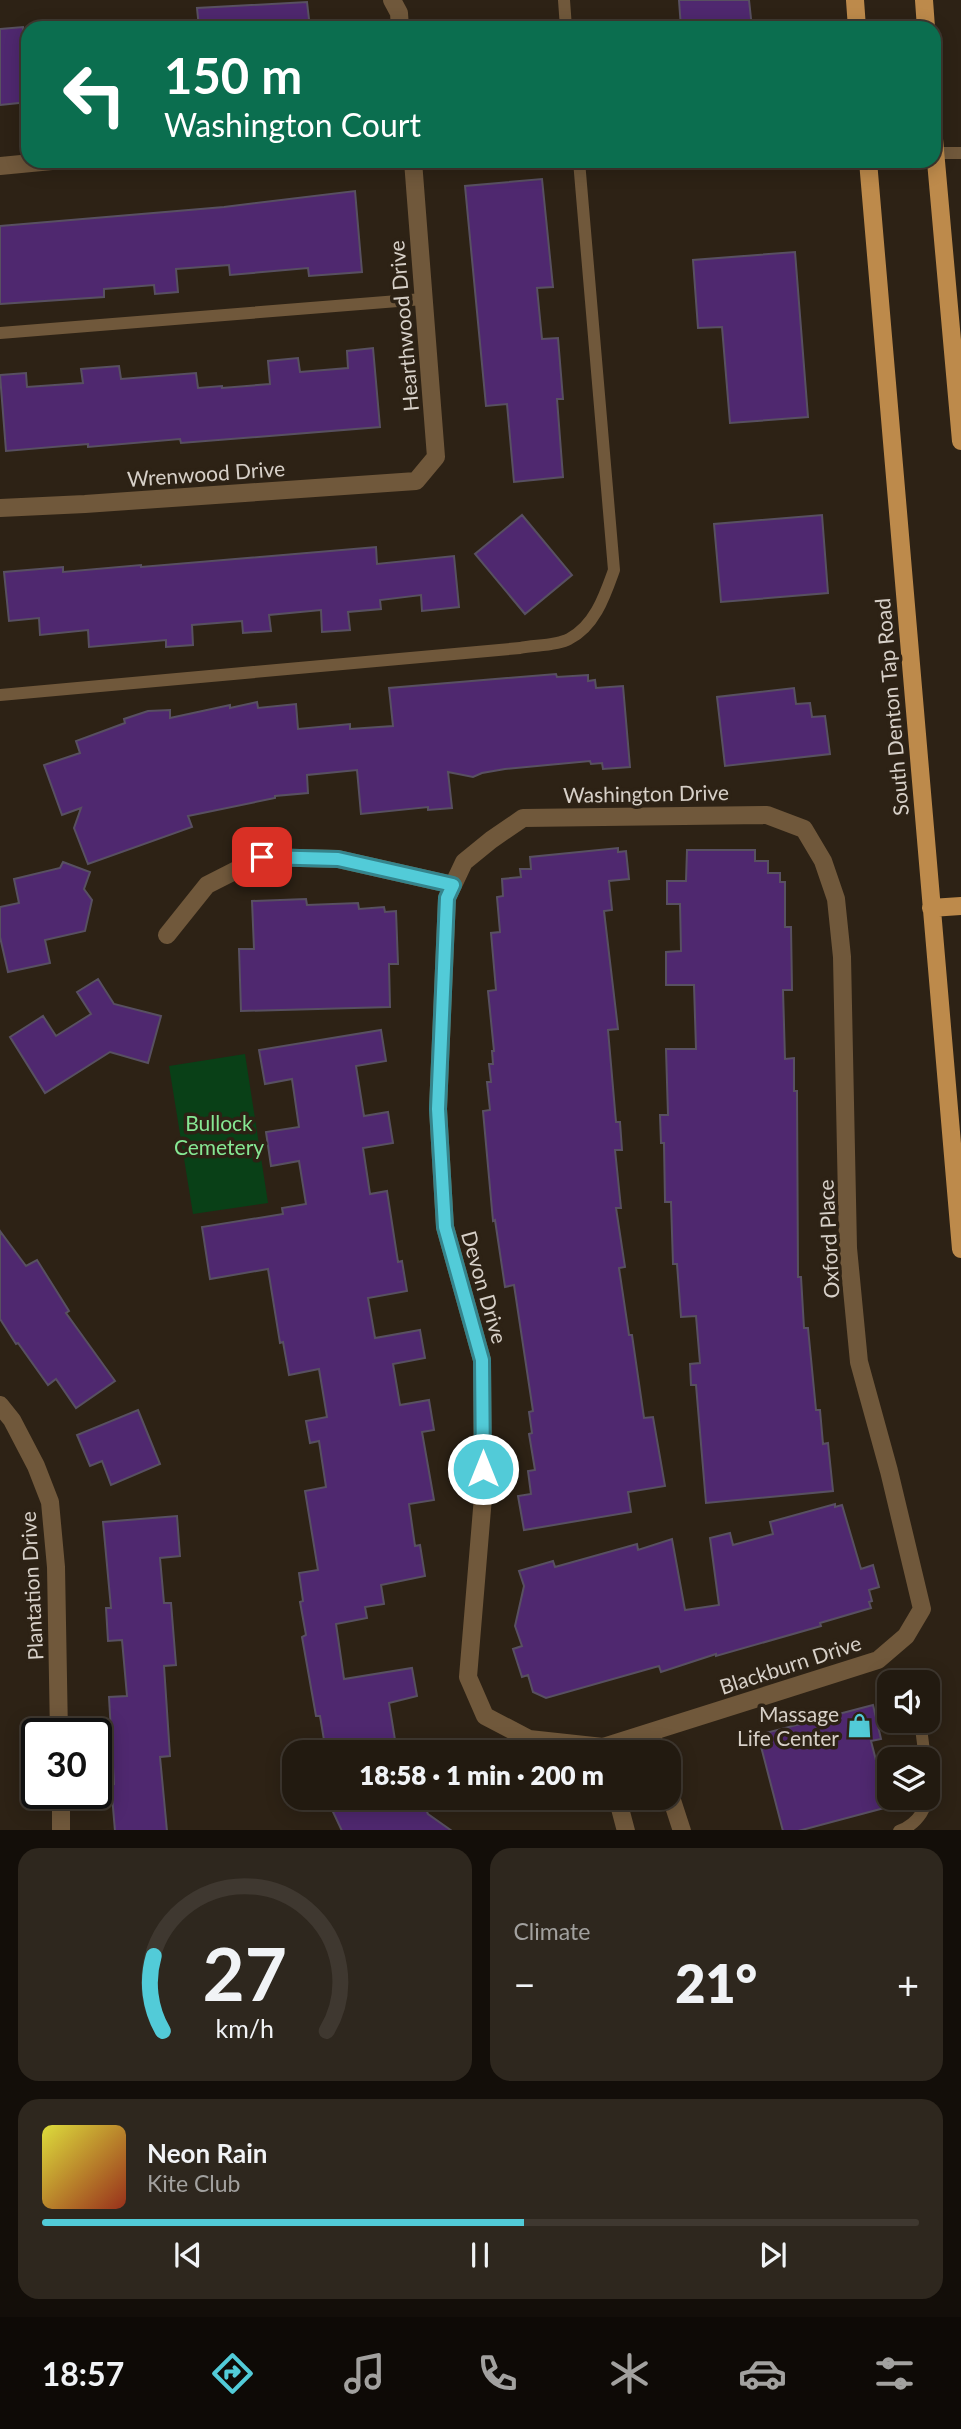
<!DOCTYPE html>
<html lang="en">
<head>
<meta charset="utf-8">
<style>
	body { margin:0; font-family:Lato,sans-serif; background:#2e271e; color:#f1f3f6; height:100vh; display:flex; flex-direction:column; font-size:26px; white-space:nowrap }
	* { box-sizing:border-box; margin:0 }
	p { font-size:23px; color:#a2a19f }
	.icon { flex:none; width:38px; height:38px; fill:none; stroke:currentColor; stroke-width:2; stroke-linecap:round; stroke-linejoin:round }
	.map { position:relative; height:1830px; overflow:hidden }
	.side { display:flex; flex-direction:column; gap:18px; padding:18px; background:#130e09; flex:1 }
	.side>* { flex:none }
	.hud { position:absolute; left:21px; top:21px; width:920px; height:147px; border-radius:21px; box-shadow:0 4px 18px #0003,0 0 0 2px #3f3830; background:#0b6e4f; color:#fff; overflow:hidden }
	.buttons { position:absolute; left:877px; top:1670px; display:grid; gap:14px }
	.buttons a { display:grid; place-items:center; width:63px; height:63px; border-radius:14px; background:#221a10; box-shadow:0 4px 18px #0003,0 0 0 2px #3f3830; font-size:35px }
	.speed { position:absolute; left:21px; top:1718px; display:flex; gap:14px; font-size:35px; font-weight:700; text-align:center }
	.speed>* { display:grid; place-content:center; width:91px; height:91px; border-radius:50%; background:#221a10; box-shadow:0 4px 18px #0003,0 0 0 2px #3f3830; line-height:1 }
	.speed .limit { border:4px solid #111; border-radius:10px; background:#fff; color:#111 }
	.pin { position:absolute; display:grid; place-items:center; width:60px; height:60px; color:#fff; margin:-30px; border-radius:14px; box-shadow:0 4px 10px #0006 }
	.me { position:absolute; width:77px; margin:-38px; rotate:0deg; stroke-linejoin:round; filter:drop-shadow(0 0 5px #0008) }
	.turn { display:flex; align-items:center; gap:24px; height:147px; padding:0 28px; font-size:32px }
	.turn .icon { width:91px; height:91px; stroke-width:2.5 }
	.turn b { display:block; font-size:49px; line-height:60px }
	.big { font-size:52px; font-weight:800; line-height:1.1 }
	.side .widget { flex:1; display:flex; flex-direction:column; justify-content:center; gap:10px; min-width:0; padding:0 24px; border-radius:21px; background:#2e271e }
	.side .dial { align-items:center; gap:0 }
	.dial svg { height:182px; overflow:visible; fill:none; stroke:#3f3830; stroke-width:7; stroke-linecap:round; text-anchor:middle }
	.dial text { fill:#f1f3f6; stroke:none }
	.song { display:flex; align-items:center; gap:21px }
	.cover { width:84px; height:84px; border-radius:10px; background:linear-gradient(135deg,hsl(60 70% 55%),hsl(10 70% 35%)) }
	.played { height:7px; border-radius:4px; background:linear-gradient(90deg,#52cbd8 55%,#3f3830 55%) }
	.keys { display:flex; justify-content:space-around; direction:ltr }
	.heat { display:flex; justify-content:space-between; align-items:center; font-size:38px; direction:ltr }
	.side .tiles { flex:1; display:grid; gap:18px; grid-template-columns:1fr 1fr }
	.widget:last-child { grid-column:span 2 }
	.trip { position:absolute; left:282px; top:1740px; width:399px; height:70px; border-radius:21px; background:#221a10; box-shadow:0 4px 18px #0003,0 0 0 2px #3f3830; font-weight:800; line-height:70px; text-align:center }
	.menu { display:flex; height:112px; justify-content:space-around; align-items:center; background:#0e0a06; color:#a2a19f }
	.menu .icon { width:49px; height:49px }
	.menu .on { color:#52cbd8 }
	.menu b { font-size:32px; color:#f1f3f6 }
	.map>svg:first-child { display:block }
</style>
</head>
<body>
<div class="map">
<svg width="961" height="1831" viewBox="0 0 961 1831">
	<rect width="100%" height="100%" fill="#2d2215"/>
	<!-- green -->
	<path fill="#094017" d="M245,1054L268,1203L193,1214L169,1066Z"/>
	<!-- building -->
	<path fill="#4f286f" stroke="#585061" stroke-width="2" d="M679,0H749L752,28H681Z
		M307,2L310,28H199L197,8Z
		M23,27L28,102L0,105V29Z
		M542,179L553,287L537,288L542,339L558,338L563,399H557L563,477L514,482L507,404L486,406L465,186Z
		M355,191L362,272L309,276L308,268L230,275L229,265L176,269L178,292L155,294L154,285L104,289V297L0,304V226L224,207Z
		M795,252L808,417L730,423L722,327L698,328L693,260Z
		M373,348L380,427L181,443L180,439L88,447V444L6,451L0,375L26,373L27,387L83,383L81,369L119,366L121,379L196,373L198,388L222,386V388L270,384L268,361L298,358L300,372L348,368L347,351Z
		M522,515L572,575L525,614L475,554Z
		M822,515L828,593L721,602L714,524Z
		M376,547L377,564L454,556L459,607L422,611L421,595L380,600L381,609L348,612L350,630L322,632L321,610L269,615L271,631L243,633L242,621L192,625L193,645L166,647V640L89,647L88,630L40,635L39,618L9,621L4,572L63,567V572L141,565V567Z
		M556,674L557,677L588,675V681L595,680L596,688L623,686L630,767L603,769L602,763L591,764L590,761L505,769L482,773L473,777L448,772L452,808L428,810V807L361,814L357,770L307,775L308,793L275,796V798L188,816L192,827L88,864L74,828L81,808L62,815L44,765L80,753L76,741L125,723L124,719L148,711L170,710V718L230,705V708L257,702L258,708L296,704L298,729L350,724V729L393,726L389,688Z
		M794,688L796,704L810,703L812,717L825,716L830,754L725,766L717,697Z
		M618,848V852L626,851L629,879L609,881L612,910L604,911L618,1029L608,1030L616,1122H620L622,1150H615L621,1208H616L625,1267L619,1268L629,1335H632L644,1418L653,1417L665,1486L628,1492L631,1512L524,1530L518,1496L531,1494L528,1471L535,1470L529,1434L532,1433L529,1412L533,1411L514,1285L505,1287L495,1220L493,1221L483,1111L490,1110L487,1082H491L489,1064H493L492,1051H494L488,991L496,990L491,933L500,932L497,897L503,896L502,879L521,877L520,869H531L530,857Z
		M687,850H755V861H768V873H780V882H785V927H791L792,990H783L785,1059L794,1058V1091H797L798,1277H801L804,1328H808L816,1410H820L823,1444L828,1443L833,1491L706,1503L696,1385H691L690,1364L700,1363L696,1316L681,1317L677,1264H673L671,1202H665L664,1143H661L660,1115H668L666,1049H696L694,985H666V952L681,951L680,904H667V881H686Z
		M63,862L90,872L84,889L92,900L85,931L45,940L50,963L8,972L0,937V907L19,903L14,879L60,868Z
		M306,899L307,905L358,903L359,909L384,907L385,912L396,911L398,964H389L390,1007L241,1011L239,949H254L252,901Z
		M98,979L114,1004L161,1016L148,1063L110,1052L45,1093L10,1037L43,1016L56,1036L91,1014L77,992Z
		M381,1030L386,1061L356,1066L364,1116L388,1112L393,1143L363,1148L370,1194L387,1191L398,1262L402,1261L407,1291L368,1298L375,1338L420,1330L425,1358L393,1364L400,1405L429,1400L434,1430L422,1432L434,1500L409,1504L415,1546L420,1545L425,1576L381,1585L384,1604L365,1607L367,1618L336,1624L344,1679L412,1668L417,1696L389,1703L397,1752H326L320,1716H316L302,1637L306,1635L300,1602L303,1601L299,1573L318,1570L305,1491L326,1487L319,1441L310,1443L306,1421L327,1417L319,1369L289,1375L283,1342L280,1343L268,1269L210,1279L202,1227L283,1214L282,1208L306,1204L299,1161L271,1166L266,1132L299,1127L292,1079L265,1084L259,1050Z
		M0,1231L26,1266L37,1260L69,1311L66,1313L115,1381L76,1408L56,1379L48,1385L18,1343L16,1344L0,1319Z
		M138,1410L160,1464L111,1485L102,1461L90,1466L77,1435Z
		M835,1504V1507L842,1505L861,1569L873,1565L879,1587L869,1590L872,1601L869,1602L871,1608L820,1623L821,1626L716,1656V1654L661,1672L659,1666L546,1698L533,1692L528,1675L522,1677L513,1649L522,1646L515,1626L524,1586L519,1571L553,1561L555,1567L637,1544L638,1550L672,1539L685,1610L719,1605L710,1538L730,1533L733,1545L773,1534L770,1522Z
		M177,1516L180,1556L160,1558L164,1603H171L176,1665L164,1666L170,1756L160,1757L167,1831H115L111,1784H114L109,1697L127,1696L122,1640L108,1641L106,1608H111L103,1522Z
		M873,1705L881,1739L871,1741L888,1807L798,1831H783L758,1735Z
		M326,1797H420L428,1814L452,1831H342Z"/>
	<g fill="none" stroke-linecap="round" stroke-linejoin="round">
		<!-- service -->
		<path stroke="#70583b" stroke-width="12" d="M564,0L566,28
			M936,153H961
			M0,333L423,299
			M0,695L520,648C534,645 556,646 569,639C595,626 605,595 614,570L579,161
			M920,1720L925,1759
			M899,1831C918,1824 930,1806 928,1785"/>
		<!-- minor -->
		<path stroke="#70583b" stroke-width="18" d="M392,0L399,13L400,28
			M0,166L52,161
			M0,508L85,504L416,481L436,457L413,161
			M767,815L804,829L823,861L836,899L842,957L848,1248L859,1362L889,1471L922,1609L906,1636L878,1660L603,1747L529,1739L485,1716L468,1677L483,1497L482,1360L445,1227L438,1109L447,898L464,862L491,840L523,818Z
			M167,935L207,885L262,857L338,859L453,885
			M0,1405L12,1420L36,1466L50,1502L56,1567L59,1734
			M651,1732L657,1752
			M668,1788L682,1831
			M61,1794V1831
			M617,1797L626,1831"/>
		<!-- primary -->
		<path stroke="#bd8a4b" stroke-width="18" d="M855,0L857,28
			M924,0L926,28
			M934,139L961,441
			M868,161L961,1249
			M931,908L961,906"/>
	</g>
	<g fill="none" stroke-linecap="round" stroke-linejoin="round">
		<defs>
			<path id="route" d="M262,857L338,859L453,885L447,898L438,1109L445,1227L482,1360L483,1469"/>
		</defs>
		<!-- route casing -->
		<use href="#route" stroke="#35848c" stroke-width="18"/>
		<!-- route -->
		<use href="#route" stroke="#52cbd8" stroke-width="12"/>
	</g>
	<!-- icons -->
	<defs>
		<symbol id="shop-bare" viewBox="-9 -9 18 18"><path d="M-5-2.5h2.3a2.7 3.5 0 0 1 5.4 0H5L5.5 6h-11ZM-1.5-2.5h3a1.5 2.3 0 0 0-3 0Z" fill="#52cbd8" stroke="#2d2215" stroke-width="2.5" paint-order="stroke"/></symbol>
	</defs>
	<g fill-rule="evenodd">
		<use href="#shop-bare" x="842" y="1708" width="35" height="35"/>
	</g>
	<g text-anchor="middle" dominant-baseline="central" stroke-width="7" stroke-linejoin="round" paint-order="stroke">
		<!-- street labels -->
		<g font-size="21" fill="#d7d0c8" stroke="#2d2215">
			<text transform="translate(403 326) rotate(-95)">Hearthwood Drive</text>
			<text transform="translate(206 473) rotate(-4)">Wrenwood Drive</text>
			<text transform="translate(891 707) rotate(-95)">South Denton Tap Road</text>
			<text transform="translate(646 793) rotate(-1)">Washington Drive</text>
			<text transform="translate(828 1239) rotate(-93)">Oxford Place</text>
			<text transform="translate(485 1287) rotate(74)">Devon Drive</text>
			<text transform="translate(31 1586) rotate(-93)">Plantation Drive</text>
			<text transform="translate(790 1664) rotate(-18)">Blackburn Drive</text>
		</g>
		<!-- park labels -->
		<g font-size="21" fill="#86e894" stroke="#2d2215">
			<text x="219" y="1122">Bullock<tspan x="219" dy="24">Cemetery</tspan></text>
		</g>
		<!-- poi labels -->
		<g font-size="21" fill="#d7d0c8" stroke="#2d2215" text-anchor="end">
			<text x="839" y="1713">Massage<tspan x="839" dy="24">Life Center</tspan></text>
		</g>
	</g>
</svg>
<div class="buttons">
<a><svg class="icon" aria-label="sound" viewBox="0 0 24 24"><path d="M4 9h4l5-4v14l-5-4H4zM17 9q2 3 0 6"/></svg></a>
<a><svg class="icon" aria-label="layers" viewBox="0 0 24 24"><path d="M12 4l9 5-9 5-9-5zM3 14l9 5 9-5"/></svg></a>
</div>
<div class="speed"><div class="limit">30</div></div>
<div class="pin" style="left:262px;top:857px;background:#d93025"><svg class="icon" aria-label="arrive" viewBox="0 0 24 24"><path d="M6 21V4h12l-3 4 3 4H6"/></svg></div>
<svg class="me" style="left:483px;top:1469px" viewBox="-20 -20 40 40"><circle r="17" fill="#52cbd8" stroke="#fff" stroke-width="3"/><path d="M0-11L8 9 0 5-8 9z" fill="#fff"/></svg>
<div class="trip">18:58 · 1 min · 200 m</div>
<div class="hud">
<div class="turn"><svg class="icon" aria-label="left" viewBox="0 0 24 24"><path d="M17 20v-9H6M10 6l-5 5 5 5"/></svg><div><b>150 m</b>Washington Court</div></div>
</div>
</div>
<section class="side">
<div class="tiles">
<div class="widget dial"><svg viewBox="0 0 100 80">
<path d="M14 69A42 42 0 1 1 86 69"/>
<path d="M14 69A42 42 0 0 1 10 36" stroke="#52cbd8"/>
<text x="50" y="56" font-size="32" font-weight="700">27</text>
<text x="50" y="72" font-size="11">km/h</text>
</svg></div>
<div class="widget"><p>Climate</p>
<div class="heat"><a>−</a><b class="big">21°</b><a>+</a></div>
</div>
<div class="widget">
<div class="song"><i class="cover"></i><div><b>Neon Rain</b><p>Kite Club</p></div></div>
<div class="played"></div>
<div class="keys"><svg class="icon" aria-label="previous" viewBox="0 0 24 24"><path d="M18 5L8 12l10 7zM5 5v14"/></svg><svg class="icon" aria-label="pause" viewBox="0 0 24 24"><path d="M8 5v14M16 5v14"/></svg><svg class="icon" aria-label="next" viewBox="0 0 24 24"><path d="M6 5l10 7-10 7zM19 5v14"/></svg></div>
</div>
</div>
</section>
<nav class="menu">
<b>18:57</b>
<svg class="icon on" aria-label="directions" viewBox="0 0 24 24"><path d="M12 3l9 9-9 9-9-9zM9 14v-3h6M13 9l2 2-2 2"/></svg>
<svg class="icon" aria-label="music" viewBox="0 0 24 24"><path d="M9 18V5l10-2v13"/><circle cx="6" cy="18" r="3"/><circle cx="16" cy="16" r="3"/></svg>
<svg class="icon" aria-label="phone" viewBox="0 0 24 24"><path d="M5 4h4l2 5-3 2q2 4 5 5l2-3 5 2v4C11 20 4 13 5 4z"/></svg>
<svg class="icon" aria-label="climate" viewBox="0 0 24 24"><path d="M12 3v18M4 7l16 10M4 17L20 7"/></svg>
<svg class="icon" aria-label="car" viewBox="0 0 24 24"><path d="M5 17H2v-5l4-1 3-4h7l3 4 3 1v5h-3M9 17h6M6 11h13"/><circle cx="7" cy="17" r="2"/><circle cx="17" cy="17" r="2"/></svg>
<svg class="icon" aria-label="filters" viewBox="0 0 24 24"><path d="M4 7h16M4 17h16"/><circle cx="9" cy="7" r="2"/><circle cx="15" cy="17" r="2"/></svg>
</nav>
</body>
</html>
